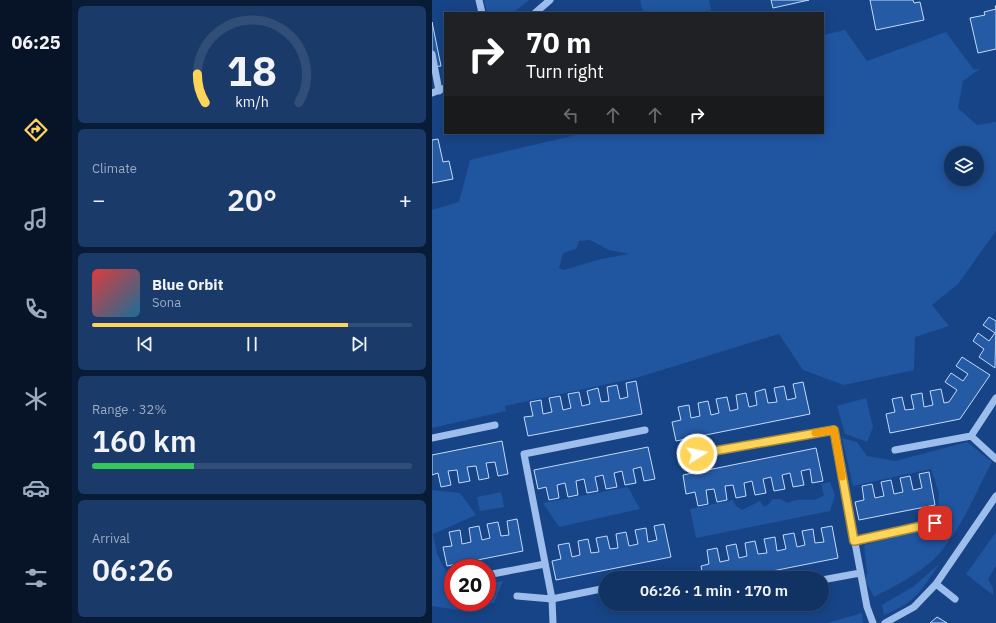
<!DOCTYPE html>
<html lang="en">
<head>
<meta charset="utf-8">
<style>
	body { margin:0; font-family:"IBM Plex Sans",sans-serif; background:#1a3b6a; color:#f1f3f6; height:100vh; display:flex; flex-direction:column; font-size:15px; white-space:nowrap }
	* { box-sizing:border-box; margin:0 }
	p { font-size:13px; color:#9caabf }
	.icon { flex:none; width:22px; height:22px; fill:none; stroke:currentColor; stroke-width:2; stroke-linecap:round; stroke-linejoin:round }
	.map { position:relative; flex:1; overflow:hidden }
	.drawer { display:flex; flex-direction:column; gap:6px; padding:6px; background:#091c37; width:360px }
	.drawer>* { flex:none }
	.top-card { position:absolute; left:12px; top:12px; width:380px; height:122px; border-radius:0px; box-shadow:0 2px 10px #0003,0 0 0 1px #304e78; background:#202124; color:#fff; overflow:hidden }
	.buttons { position:absolute; left:512px; top:146px; display:grid; gap:8px }
	.buttons a { display:grid; place-items:center; width:40px; height:40px; border-radius:50%; background:#113364; box-shadow:0 2px 10px #0003,0 0 0 1px #304e78; font-size:20px }
	.speed { position:absolute; left:12px; top:559px; display:flex; gap:8px; font-size:20px; font-weight:700; text-align:center }
	.speed>* { display:grid; place-content:center; width:52px; height:52px; border-radius:50%; background:#113364; box-shadow:0 2px 10px #0003,0 0 0 1px #304e78; line-height:1 }
	.speed .limit { border:6px solid #d22; background:#fff; color:#111 }
	.pin { position:absolute; display:grid; place-items:center; width:34px; height:34px; color:#fff; margin:-17px; border-radius:8px; box-shadow:0 2px 6px #0006 }
	.me { position:absolute; width:44px; margin:-22px; rotate:80deg; stroke-linejoin:round; filter:drop-shadow(0 0 3px #0008) }
	.turn { display:flex; align-items:center; gap:14px; height:84px; padding:0 16px; font-size:18px }
	.turn .icon { width:52px; height:52px; stroke-width:2.5 }
	.turn b { display:block; font-size:28px; line-height:34px }
	.lanes { display:flex; align-items:center; height:38px; padding:0 16px; background:#0003; justify-content:center; gap:20px; direction:ltr }
	.lanes .off { opacity:.35 }
	.big { font-size:30px; font-weight:600; line-height:1.1 }
	.drawer .widget { flex:1; display:flex; flex-direction:column; justify-content:center; gap:6px; min-width:0; padding:0 14px; border-radius:6px; background:#1a3b6a }
	.drawer .dial { align-items:center; gap:0 }
	.dial svg { height:104px; overflow:visible; fill:none; stroke:#304e78; stroke-width:7; stroke-linecap:round; text-anchor:middle }
	.dial text { fill:#f1f3f6; stroke:none }
	.song { display:flex; align-items:center; gap:12px }
	.cover { width:48px; height:48px; border-radius:6px; background:linear-gradient(135deg,hsl(0 70% 55%),hsl(200 70% 35%)) }
	.played { height:4px; border-radius:2px; background:linear-gradient(90deg,#ffd559 80%,#304e78 80%) }
	.keys { display:flex; justify-content:space-around; direction:ltr }
	.heat { display:flex; justify-content:space-between; align-items:center; font-size:22px; direction:ltr }
	.charge { height:6px; border-radius:3px; background:linear-gradient(90deg,#34c759 32%,#304e78 0) }
	.trip { position:absolute; left:167px; top:571px; width:230px; height:40px; border-radius:20px; background:#113364; box-shadow:0 2px 10px #0003,0 0 0 1px #304e78; font-weight:600; line-height:40px; text-align:center }
	main { display:flex; flex:1; min-height:0 }
	.menu { display:flex; flex-direction:column; width:72px; justify-content:space-around; align-items:center; background:#071428; color:#9caabf }
	.menu .icon { width:28px; height:28px }
	.menu .on { color:#ffd559 }
	.menu b { font-size:18px; color:#f1f3f6 }
	.map>svg:first-child { display:block }
</style>
</head>
<body>
<main>
<nav class="menu">
<b>06:25</b>
<svg class="icon on" aria-label="directions" viewBox="0 0 24 24"><path d="M12 3l9 9-9 9-9-9zM9 14v-3h6M13 9l2 2-2 2"/></svg>
<svg class="icon" aria-label="music" viewBox="0 0 24 24"><path d="M9 18V5l10-2v13"/><circle cx="6" cy="18" r="3"/><circle cx="16" cy="16" r="3"/></svg>
<svg class="icon" aria-label="phone" viewBox="0 0 24 24"><path d="M5 4h4l2 5-3 2q2 4 5 5l2-3 5 2v4C11 20 4 13 5 4z"/></svg>
<svg class="icon" aria-label="climate" viewBox="0 0 24 24"><path d="M12 3v18M4 7l16 10M4 17L20 7"/></svg>
<svg class="icon" aria-label="car" viewBox="0 0 24 24"><path d="M5 17H2v-5l4-1 3-4h7l3 4 3 1v5h-3M9 17h6M6 11h13"/><circle cx="7" cy="17" r="2"/><circle cx="17" cy="17" r="2"/></svg>
<svg class="icon" aria-label="filters" viewBox="0 0 24 24"><path d="M4 7h16M4 17h16"/><circle cx="9" cy="7" r="2"/><circle cx="15" cy="17" r="2"/></svg>
</nav>
<section class="drawer">
<div class="widget dial"><svg viewBox="0 0 100 80">
<path d="M14 69A42 42 0 1 1 86 69"/>
<path d="M14 69A42 42 0 0 1 8 47" stroke="#ffd559"/>
<text x="50" y="56" font-size="32" font-weight="700">18</text>
<text x="50" y="72" font-size="11">km/h</text>
</svg></div>
<div class="widget"><p>Climate</p>
<div class="heat"><a>−</a><b class="big">20°</b><a>+</a></div>
</div>
<div class="widget">
<div class="song"><i class="cover"></i><div><b>Blue Orbit</b><p>Sona</p></div></div>
<div class="played"></div>
<div class="keys"><svg class="icon" aria-label="previous" viewBox="0 0 24 24"><path d="M18 5L8 12l10 7zM5 5v14"/></svg><svg class="icon" aria-label="pause" viewBox="0 0 24 24"><path d="M8 5v14M16 5v14"/></svg><svg class="icon" aria-label="next" viewBox="0 0 24 24"><path d="M6 5l10 7-10 7zM19 5v14"/></svg></div>
</div>
<div class="widget"><p>Range · 32%</p><b class="big">160 km</b><div class="charge"></div></div>
<div class="widget"><p>Arrival</p><b class="big">06:26</b></div>
</section>
<div class="map">
<svg width="564" height="623" viewBox="0 0 564 623">
	<rect width="100%" height="100%" fill="#174486"/>
	<!-- green -->
	<path fill="#2055a0" fill-rule="evenodd" d="M52,0H97L81,13H55Z
		M208,0H277L279,10L265,13H211Z
		M413,30L435,61L514,32L542,70L549,68L531,81L526,108L545,125L564,122V231L526,284L500,305L517,326L483,337L482,370L412,385L371,370L347,334L204,378L73,406L74,411L0,428V210L27,202L38,160L152,133H391V35ZM519,153H545V179H519ZM158,240L177,250L197,254L169,259L132,270L127,268L131,253L144,249L147,241Z
		M434,398L441,427L435,442L413,434L405,406Z
		M410,438L425,442L435,456L463,461L535,442L560,462C543,494 528,533 502,559C485,575 463,586 442,597L433,580L435,573L432,545L505,525L507,493L499,469L421,486Z
		M398,482L403,495L398,511L264,538L258,509L301,500L304,506L310,510L328,501L332,507L337,504L341,499H348L356,503C372,495 378,505 392,495L389,484Z
		M196,487L208,509L127,527L111,503Z
		M0,490L28,493L44,515L1,534L5,554L19,581L21,582V602H55V584L71,581L62,603L25,610L0,606Z
		M69,492L72,507L48,511L45,497Z
		M564,532V566L556,579L561,588V595L534,574Z
		M507,564C488,592 484,602 452,615L450,605L482,586Z
		M430,613L431,623H395Z"/>
	<!-- building -->
	<path fill="#255aa5" stroke="#c3dafa" d="M339,0H377L341,8Z
		M438,0H481L482,3L488,2L492,20L444,30Z
		M563,6H564V49L546,53L538,18L553,15L552,12L564,9Z
		M0,22L9,66L0,67Z
		M6,139L11,162L17,161L21,179L0,183V140Z
		M557,317L564,321L563,368L547,357L552,349L541,341L546,333L557,341L563,333L551,325Z
		M530,357L558,375L528,419L458,433L454,414L463,412L460,399L470,397L473,410L482,409L479,395L490,393L492,407L501,405L498,391L509,389L512,403L517,402L525,390L513,382L519,373L531,381L536,374L524,366Z
		M204,381L210,414L96,436L92,417L101,416L98,402L109,400L111,414L120,412L117,398L128,396L131,410L139,408L136,394L147,392L150,406L158,404L155,391L166,388L169,402L177,401L175,387L185,385L188,399L196,397L194,383Z
		M371,382L378,414L244,441L240,422L249,420L246,407L257,405L259,418L268,416L266,403L276,401L279,415L287,413L284,399L295,397L298,411L306,409L304,395L314,393L317,407L325,405L323,392L333,389L336,403L345,402L342,388L352,386L355,400L364,398L361,384Z
		M70,441L76,474L66,476L63,462L54,463L57,478L47,480L44,466L35,467L38,481L27,483L25,470L16,471L19,485L9,487L6,473L0,475V455Z
		M216,447L223,479L212,481L209,467L201,469L204,483L193,485L190,471L182,473L185,487L174,489L171,475L163,477L166,491L155,493L152,479L144,481L146,495L136,497L133,483L125,485L127,498L117,500L114,487L106,489L102,470Z
		M384,448L391,481L380,483L378,469L369,471L372,485L361,487L358,473L350,475L353,489L342,491L339,477L331,479L334,493L323,495L320,481L312,483L314,496L304,498L301,485L293,486L295,500L285,502L282,489L274,490L276,504L266,506L263,492L254,494L251,475Z
		M497,472L503,505L427,520L423,502L432,500L430,486L440,484L443,498L452,496L449,482L459,480L462,494L471,492L468,478L478,476L481,490L490,488L487,474Z
		M85,519L91,551L15,566L11,547L20,546L17,532L28,530L30,544L39,542L37,528L47,526L50,540L58,538L55,524L66,522L69,536L77,535L75,521Z
		M232,524L239,557L124,580L120,561L129,559L126,545L137,543L140,557L148,555L146,541L156,539L159,553L167,552L164,538L175,536L178,549L186,548L184,534L194,532L197,546L206,544L203,530L214,528L216,542L225,540L222,526Z
		M400,526L406,558L305,578H271L269,566L277,564L275,550L285,548L288,562L297,560L294,546L304,544L307,558L315,556L313,543L323,541L326,554L335,553L332,539L343,537L345,551L354,549L351,535L362,533L365,547L373,545L370,531L381,529L383,543L392,542L389,528Z
		M505,617L515,623H498Z"/>
	<g fill="none" stroke-linecap="round" stroke-linejoin="round">
		<!-- minor -->
		<path stroke="#9dbeed" stroke-width="7" d="M47,0L50,13
			M103,13L118,0
			M0,54L7,91
			M0,93L13,88
			M539,436L564,459
			M0,438L63,425
			M463,450L539,436L564,398
			M249,457L402,430L435,607L441,623
			M422,541L503,523
			M55,575L113,564
			M223,578L241,574
			M390,580L428,573
			M504,584L523,599
			M85,596L120,599L174,588
			M121,623L120,599L92,454L213,430
			M453,623L482,607L504,584L564,496"/>
	</g>
	<g fill="none" stroke-linecap="round" stroke-linejoin="round">
		<defs>
			<path id="route" d="M265,454L402,430L422,541L503,523"/>
		</defs>
		<!-- route casing -->
		<use href="#route" stroke="#a68a3a" stroke-width="10"/>
		<!-- route -->
		<use href="#route" stroke="#ffd559" stroke-width="7"/>
		<!-- slow -->
		<path stroke="#f59e0b" stroke-width="7" d="M383,433L402,430L410,477"/>
	</g>
</svg>
<div class="buttons">
<a><svg class="icon" aria-label="layers" viewBox="0 0 24 24"><path d="M12 4l9 5-9 5-9-5zM3 14l9 5 9-5"/></svg></a>
</div>
<div class="speed"><div class="limit">20</div></div>
<div class="pin" style="left:503px;top:523px;background:#d93025"><svg class="icon" aria-label="arrive" viewBox="0 0 24 24"><path d="M6 21V4h12l-3 4 3 4H6"/></svg></div>
<svg class="me" style="left:265px;top:454px" viewBox="-20 -20 40 40"><circle r="17" fill="#ffd559" stroke="#fff" stroke-width="3"/><path d="M0-11L8 9 0 5-8 9z" fill="#fff"/></svg>
<div class="trip">06:26 · 1 min · 170 m</div>
<div class="top-card">
<div class="turn"><svg class="icon" aria-label="right" viewBox="0 0 24 24"><path d="M7 20v-9h11M14 6l5 5-5 5"/></svg><div><b>70 m</b>Turn right</div></div>
<div class="lanes"><svg class="icon off" aria-label="left" viewBox="0 0 24 24"><path d="M17 20v-9H6M10 6l-5 5 5 5"/></svg><svg class="icon off" aria-label="ahead" viewBox="0 0 24 24"><path d="M12 20V5M6 11l6-6 6 6"/></svg><svg class="icon off" aria-label="ahead" viewBox="0 0 24 24"><path d="M12 20V5M6 11l6-6 6 6"/></svg><svg class="icon" aria-label="right" viewBox="0 0 24 24"><path d="M7 20v-9h11M14 6l5 5-5 5"/></svg></div>
</div>
</div>
</main>
</body>
</html>
